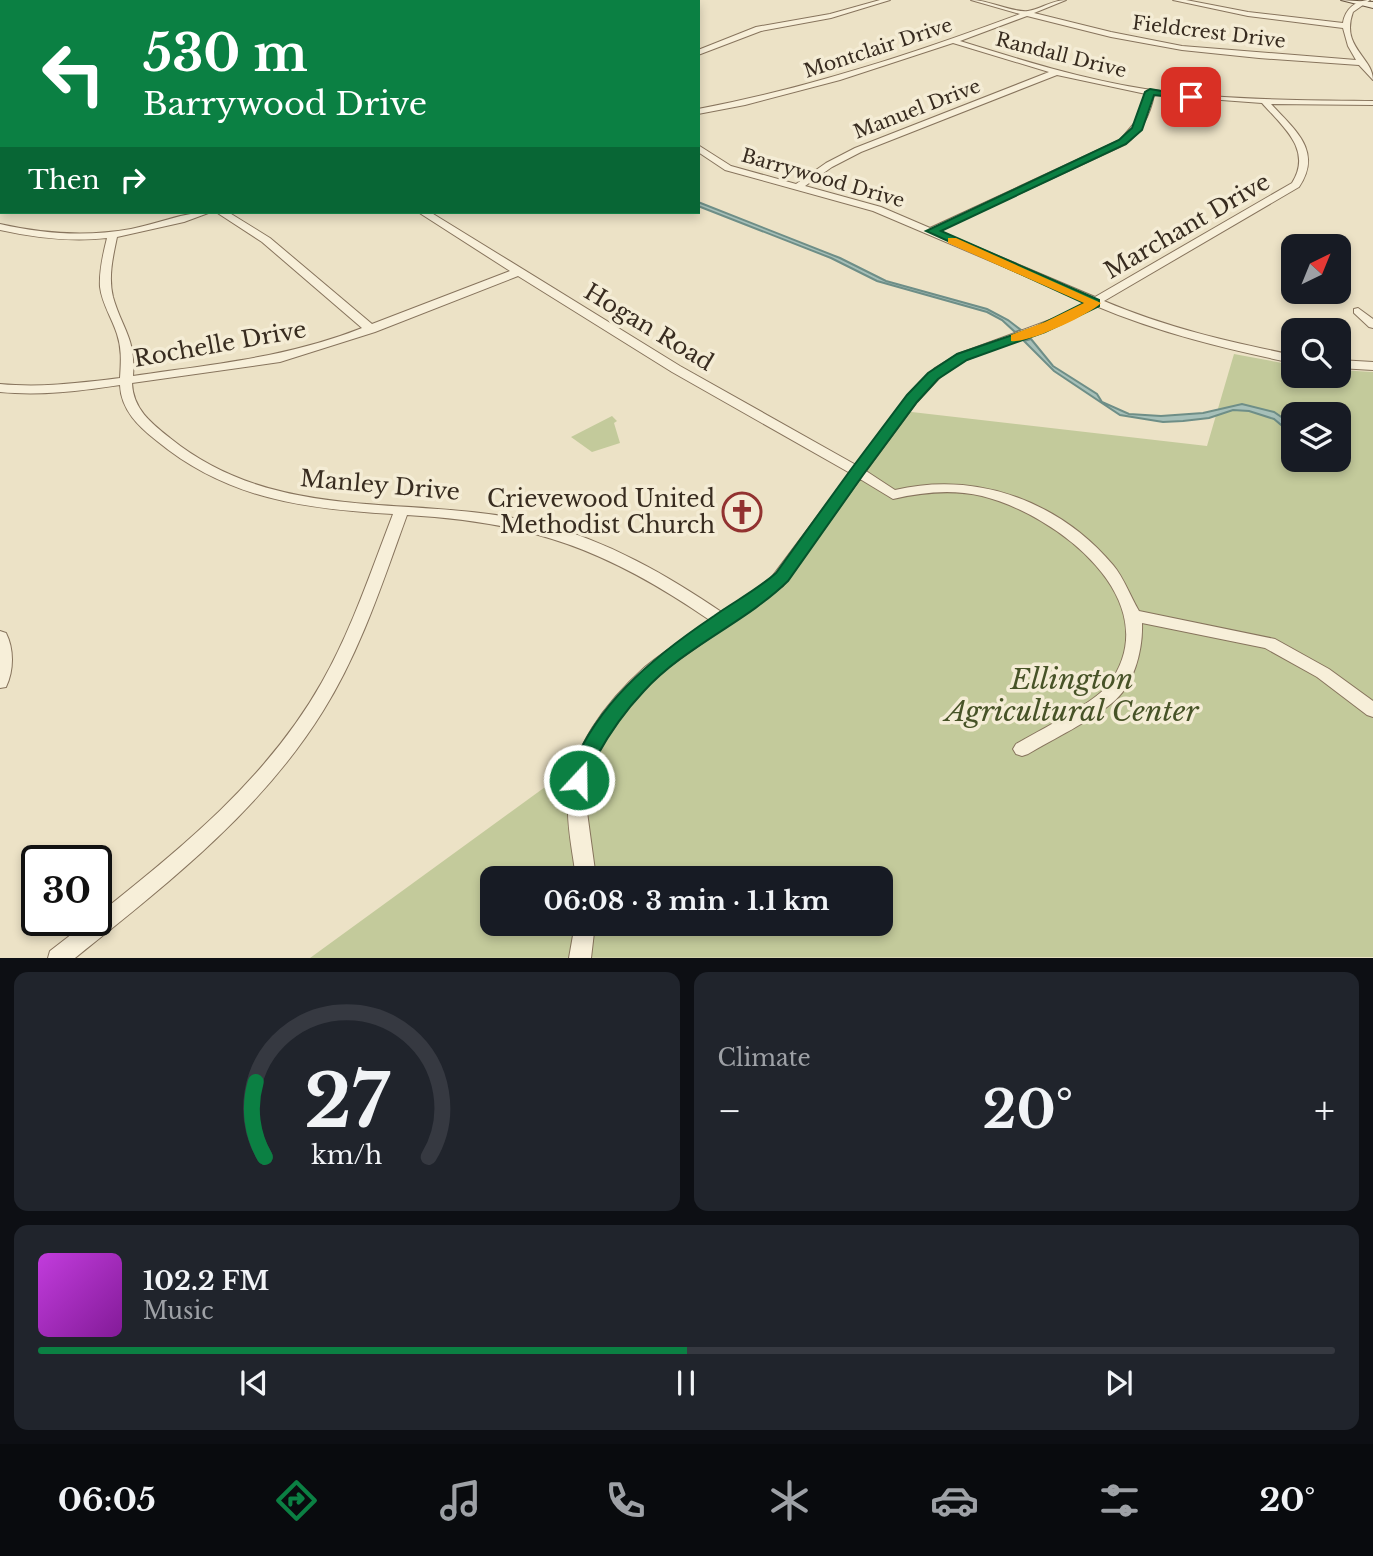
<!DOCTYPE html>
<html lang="en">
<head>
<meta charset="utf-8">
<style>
	body { margin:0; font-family:"Libre Baskerville",serif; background:#20242c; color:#f1f3f6; height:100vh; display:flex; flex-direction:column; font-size:26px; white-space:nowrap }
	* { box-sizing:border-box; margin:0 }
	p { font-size:23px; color:#9ea1a6 }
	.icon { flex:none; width:38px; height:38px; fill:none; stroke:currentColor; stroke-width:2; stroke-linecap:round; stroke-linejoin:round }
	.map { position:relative; height:958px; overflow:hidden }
	.side { display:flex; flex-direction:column; gap:14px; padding:14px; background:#0d0f14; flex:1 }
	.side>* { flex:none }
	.guide { position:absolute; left:0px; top:0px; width:700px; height:214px; box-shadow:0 4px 10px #0003; background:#0b8043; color:#fff; overflow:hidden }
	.needle { width:46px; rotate:43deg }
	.tools { position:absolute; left:1281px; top:234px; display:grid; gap:14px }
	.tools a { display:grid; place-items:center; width:70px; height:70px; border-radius:14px; background:#171b24; box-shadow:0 4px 10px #0003; font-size:35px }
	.speed { position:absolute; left:21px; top:845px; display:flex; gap:14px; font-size:35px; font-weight:700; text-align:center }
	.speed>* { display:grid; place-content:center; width:91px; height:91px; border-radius:50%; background:#171b24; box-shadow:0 4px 10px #0003; line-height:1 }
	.speed .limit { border:4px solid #111; border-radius:10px; background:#fff; color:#111 }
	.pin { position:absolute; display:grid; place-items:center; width:60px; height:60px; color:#fff; margin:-30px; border-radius:14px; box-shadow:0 4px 10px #0006 }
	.me { position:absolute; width:77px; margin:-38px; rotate:21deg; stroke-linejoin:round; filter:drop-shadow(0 0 5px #0008) }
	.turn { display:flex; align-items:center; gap:24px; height:147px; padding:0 28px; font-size:32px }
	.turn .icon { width:91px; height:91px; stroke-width:2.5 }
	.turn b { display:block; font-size:49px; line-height:60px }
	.then { display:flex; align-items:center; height:66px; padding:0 28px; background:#0003; gap:14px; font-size:26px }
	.big { font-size:52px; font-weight:800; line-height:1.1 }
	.side .tile { flex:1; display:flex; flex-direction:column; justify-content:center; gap:10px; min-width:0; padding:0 24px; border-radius:14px; background:#20242c }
	.side .dial { align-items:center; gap:0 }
	.dial svg { height:182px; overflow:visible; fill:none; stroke:#363941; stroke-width:7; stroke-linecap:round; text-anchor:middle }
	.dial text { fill:#f1f3f6; stroke:none }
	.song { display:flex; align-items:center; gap:21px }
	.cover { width:84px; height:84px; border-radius:10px; background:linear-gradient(135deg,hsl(290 70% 55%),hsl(290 70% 35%)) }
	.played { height:7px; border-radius:4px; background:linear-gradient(90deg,#0b8043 50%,#363941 50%) }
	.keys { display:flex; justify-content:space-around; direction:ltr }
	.heat { display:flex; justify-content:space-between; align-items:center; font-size:38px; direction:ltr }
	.side .tiles { flex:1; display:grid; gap:14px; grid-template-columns:1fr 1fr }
	.tile:last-child { grid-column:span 2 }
	.trip { position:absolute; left:480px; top:866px; width:413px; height:70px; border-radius:14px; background:#171b24; box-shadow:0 4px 10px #0003; font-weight:800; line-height:70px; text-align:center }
	.menu { display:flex; height:112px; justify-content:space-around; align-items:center; background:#090b0e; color:#9ea1a6 }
	.menu .icon { width:49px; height:49px }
	.menu .active { color:#0b8043 }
	.menu b { font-size:32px; color:#f1f3f6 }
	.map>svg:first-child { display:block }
</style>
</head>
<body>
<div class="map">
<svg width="1373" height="958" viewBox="0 0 1373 958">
	<rect width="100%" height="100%" fill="#ece2c6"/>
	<!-- green -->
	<path fill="#c3ca9b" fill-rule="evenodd" d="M1234,354L1293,365V376H1339V370L1373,372V957L310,958L585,758L635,687L768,591L903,411L1207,446ZM1293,415H1339V460H1293ZM492,878H880V924H492Z
		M612,416L617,421L614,423L620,443L592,452L571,437Z"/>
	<!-- water -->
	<path fill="#a7c0b9" stroke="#6e8e87" stroke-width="2" d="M698,202L840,258L886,281L987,309L1008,320L1021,330L1015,332L1002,320L987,312L877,281L831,258L698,206Z
		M1031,339L1053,366L1097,394L1102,402L1129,414L1161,416L1203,413L1242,404L1274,412L1293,425V435L1274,419L1249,411L1233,410L1209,418L1183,421L1163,422L1120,415L1054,371L1024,341Z"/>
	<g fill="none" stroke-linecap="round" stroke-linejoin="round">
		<defs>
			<path id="street" d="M241,0H248L249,2H242Z
				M440,0H447L448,2H441Z
				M614,0H620L613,2Z
				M880,0H890L831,18L761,31L698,55V50L756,27L830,14Z
				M971,0C989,0 1013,13 1028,11C1041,9 1052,0 1066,0L1034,13L1111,32L1182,46L1356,60L1348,46L1343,28L1248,16L1173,0H1186L1248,12L1343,23C1345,9 1356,0 1370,0L1353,12C1340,47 1373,57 1373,80L1359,65L1259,58L1182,50L1111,37L1027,16L960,41C1021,60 1082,79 1145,89C1220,100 1297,100 1373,101V105L1271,104C1295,130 1323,151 1299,187L1104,301C1168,328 1226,341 1293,355V363C1225,349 1160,333 1096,306L1074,318L966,360L943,374L917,402L866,471L895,490C977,471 1059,501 1113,565C1124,578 1130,596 1139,611L1275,639L1329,669L1373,701V717L1367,715L1317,677L1265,648L1142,623C1143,650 1134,686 1112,703C1091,721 1053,739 1028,754L1022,756L1016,754L1013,749L1016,744C1038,731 1095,703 1109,684C1170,600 1055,514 982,496C952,489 923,492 893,499L860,479L783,586L659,674L632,703L607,735L593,765L588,784L587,812L596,878H576C573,854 567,828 568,804C568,750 607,701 645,667C665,650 690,636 711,621C608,550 532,522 407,515C383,581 361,650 323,711C261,811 166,885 75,958H48L50,951L90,920H96V916C181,849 268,778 322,682C352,629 371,571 393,514C305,509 227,499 157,441C139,427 121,410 120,385C79,391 41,396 0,392V384C41,388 79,383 120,378C121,362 122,349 117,334C112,318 102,304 100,287C99,271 103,254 107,238C70,242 36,238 0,230V224C44,234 86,237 131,229C157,224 184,212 211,212L184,222L117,237C113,256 108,277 113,297C122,329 136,338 133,376C213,364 286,358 362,328L262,242L216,212H228L270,238L372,324L510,271L418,212H430L680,366L856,465L907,396L935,368L958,354L1066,314L1087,302L873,211L725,170L698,152V145L731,166L796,184L826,163L855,148L1049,72L953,43L840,80L745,105L698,114V109C809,88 915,53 1020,14ZM1057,75L1146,94L1137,120L1120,140L930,228L881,207L805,186L832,167L861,152ZM1154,95L1262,103C1283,127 1313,150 1292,183L1095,297L939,231L1126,144C1142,131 1150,115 1154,95ZM518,276L672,372L850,473L771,578L723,613C667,575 608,541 542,524C414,492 280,527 170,438C151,423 133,409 132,383L280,362L375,332Z
				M0,31H2V35H0Z
				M0,81H2V86H0Z
				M1358,308L1373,319V328L1369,327L1354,313V309Z
				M1339,360L1373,362V370L1339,368Z
				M0,631L6,633C14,649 14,670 6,687L0,688Z
				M575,924H595L591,958H569Z"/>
			<path id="secondary" d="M41,0H52L53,2H43Z
				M410,0H429L409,2Z
				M1341,0L1373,2V8Z
				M0,112H2V118H0Z"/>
		</defs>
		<!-- street casing -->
		<use href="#street" stroke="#87745d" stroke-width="2"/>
		<!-- secondary casing -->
		<use href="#secondary" stroke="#685540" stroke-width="2"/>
		<!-- street -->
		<use href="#street" fill="#f7efd9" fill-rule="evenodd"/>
		<!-- secondary -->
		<use href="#secondary" fill="#f7efd9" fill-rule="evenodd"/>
	</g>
	<!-- route -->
	<path fill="#0b8043" stroke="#07532c" stroke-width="2" d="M1150,89L1196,97L1191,99L1154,95L1142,130L1126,144L941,231L1099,300V306L1045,332L967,360L938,379L917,402L863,475L788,581C745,623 685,646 644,691C627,709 609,734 597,756C592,766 591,777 586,786L579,789L571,786L568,780C591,707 653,657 714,616C735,601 757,590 776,573L852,468L907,395L928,373L957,354L1036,327L1084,303L926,231L1119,140L1132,128L1145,92Z"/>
	<!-- slow -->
	<path fill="#f59e0b" d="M948,238H956L1101,303C1089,315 1027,344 1011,341V335L1045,322L1084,303L948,243Z"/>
	<!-- icons -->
	<defs>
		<symbol id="church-ring" viewBox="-11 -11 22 22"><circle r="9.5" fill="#f4ecd5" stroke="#923230" stroke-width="1.5"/><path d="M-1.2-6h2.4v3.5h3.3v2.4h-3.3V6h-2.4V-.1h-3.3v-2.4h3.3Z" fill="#923230"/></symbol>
	</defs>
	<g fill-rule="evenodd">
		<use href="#church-ring" x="720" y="490" width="44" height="44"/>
	</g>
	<g text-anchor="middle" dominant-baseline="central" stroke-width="7" stroke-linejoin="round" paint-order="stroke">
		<!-- far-street labels -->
		<g font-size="19" fill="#382c20" stroke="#f4ecd5">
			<text transform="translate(1209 32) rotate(7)">Fieldcrest Drive</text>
			<text transform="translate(878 48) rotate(-18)">Montclair Drive</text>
			<text transform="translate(1061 55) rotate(14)">Randall Drive</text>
			<text transform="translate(917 109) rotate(-21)">Manuel Drive</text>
			<text transform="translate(823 178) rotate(16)">Barrywood Drive</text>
		</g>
		<!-- street labels -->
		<g font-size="23" fill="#382c20" stroke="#f4ecd5">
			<text transform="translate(1187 226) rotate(-30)">Marchant Drive</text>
			<text transform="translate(649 327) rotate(31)">Hogan Road</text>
			<text transform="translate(220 344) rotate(-10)">Rochelle Drive</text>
			<text transform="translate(380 485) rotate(5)">Manley Drive</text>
		</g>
		<!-- poi labels -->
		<g font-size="23" fill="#382c20" stroke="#f4ecd5" text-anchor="end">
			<text x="715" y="499">Crievewood United<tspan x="715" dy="26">Methodist Church</tspan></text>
		</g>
		<!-- near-park labels -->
		<g font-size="28" font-style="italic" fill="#475327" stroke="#f4ecd5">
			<text x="1072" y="679">Ellington<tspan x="1072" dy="32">Agricultural Center</tspan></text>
		</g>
	</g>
</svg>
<div class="tools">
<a><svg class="needle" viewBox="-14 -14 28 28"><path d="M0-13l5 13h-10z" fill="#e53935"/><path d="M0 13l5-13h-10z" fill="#9ea1a6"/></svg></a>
<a><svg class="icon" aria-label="search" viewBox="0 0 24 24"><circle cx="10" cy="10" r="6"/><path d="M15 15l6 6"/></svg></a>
<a><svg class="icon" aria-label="layers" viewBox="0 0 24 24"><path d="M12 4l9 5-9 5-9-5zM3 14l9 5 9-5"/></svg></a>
</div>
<div class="speed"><div class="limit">30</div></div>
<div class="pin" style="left:1191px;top:97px;background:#d93025"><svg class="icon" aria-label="arrive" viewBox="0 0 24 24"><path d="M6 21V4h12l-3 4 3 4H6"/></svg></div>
<svg class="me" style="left:579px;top:780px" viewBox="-20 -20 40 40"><circle r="17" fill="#0b8043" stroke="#fff" stroke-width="3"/><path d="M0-11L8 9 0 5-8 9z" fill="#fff"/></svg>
<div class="trip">06:08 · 3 min · 1.1 km</div>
<div class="guide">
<div class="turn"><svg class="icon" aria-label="left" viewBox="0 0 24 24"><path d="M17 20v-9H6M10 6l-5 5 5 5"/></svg><div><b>530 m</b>Barrywood Drive</div></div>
<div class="then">Then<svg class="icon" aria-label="right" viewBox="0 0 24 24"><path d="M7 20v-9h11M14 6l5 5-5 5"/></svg></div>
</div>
</div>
<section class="side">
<div class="tiles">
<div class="tile dial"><svg viewBox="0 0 100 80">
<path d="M14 69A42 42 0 1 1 86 69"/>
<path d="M14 69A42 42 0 0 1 10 36" stroke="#0b8043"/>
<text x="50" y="56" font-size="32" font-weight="700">27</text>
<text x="50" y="72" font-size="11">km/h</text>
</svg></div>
<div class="tile"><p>Climate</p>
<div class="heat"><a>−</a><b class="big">20°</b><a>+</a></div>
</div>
<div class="tile">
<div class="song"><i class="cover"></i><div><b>102.2 FM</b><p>Music</p></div></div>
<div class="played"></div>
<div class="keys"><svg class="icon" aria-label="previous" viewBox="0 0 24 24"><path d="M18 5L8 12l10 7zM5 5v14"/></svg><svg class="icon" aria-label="pause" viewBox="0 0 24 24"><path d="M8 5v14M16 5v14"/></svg><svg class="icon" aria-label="next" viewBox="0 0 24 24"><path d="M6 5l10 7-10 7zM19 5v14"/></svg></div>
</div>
</div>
</section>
<nav class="menu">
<b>06:05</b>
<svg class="icon active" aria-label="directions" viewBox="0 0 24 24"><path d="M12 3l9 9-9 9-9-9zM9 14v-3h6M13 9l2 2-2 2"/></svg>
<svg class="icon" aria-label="music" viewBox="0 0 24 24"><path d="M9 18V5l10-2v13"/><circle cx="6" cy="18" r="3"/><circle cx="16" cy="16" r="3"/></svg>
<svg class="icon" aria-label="phone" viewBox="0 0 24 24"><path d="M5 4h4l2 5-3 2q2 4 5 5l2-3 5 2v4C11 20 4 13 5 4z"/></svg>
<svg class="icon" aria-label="climate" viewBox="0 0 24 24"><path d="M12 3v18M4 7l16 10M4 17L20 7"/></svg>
<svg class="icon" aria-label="car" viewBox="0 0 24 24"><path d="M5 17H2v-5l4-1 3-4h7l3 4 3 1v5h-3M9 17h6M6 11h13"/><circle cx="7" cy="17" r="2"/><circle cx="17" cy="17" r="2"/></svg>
<svg class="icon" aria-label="filters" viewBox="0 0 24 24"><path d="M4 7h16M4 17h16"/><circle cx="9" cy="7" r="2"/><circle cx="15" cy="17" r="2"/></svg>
<b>20°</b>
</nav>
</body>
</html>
